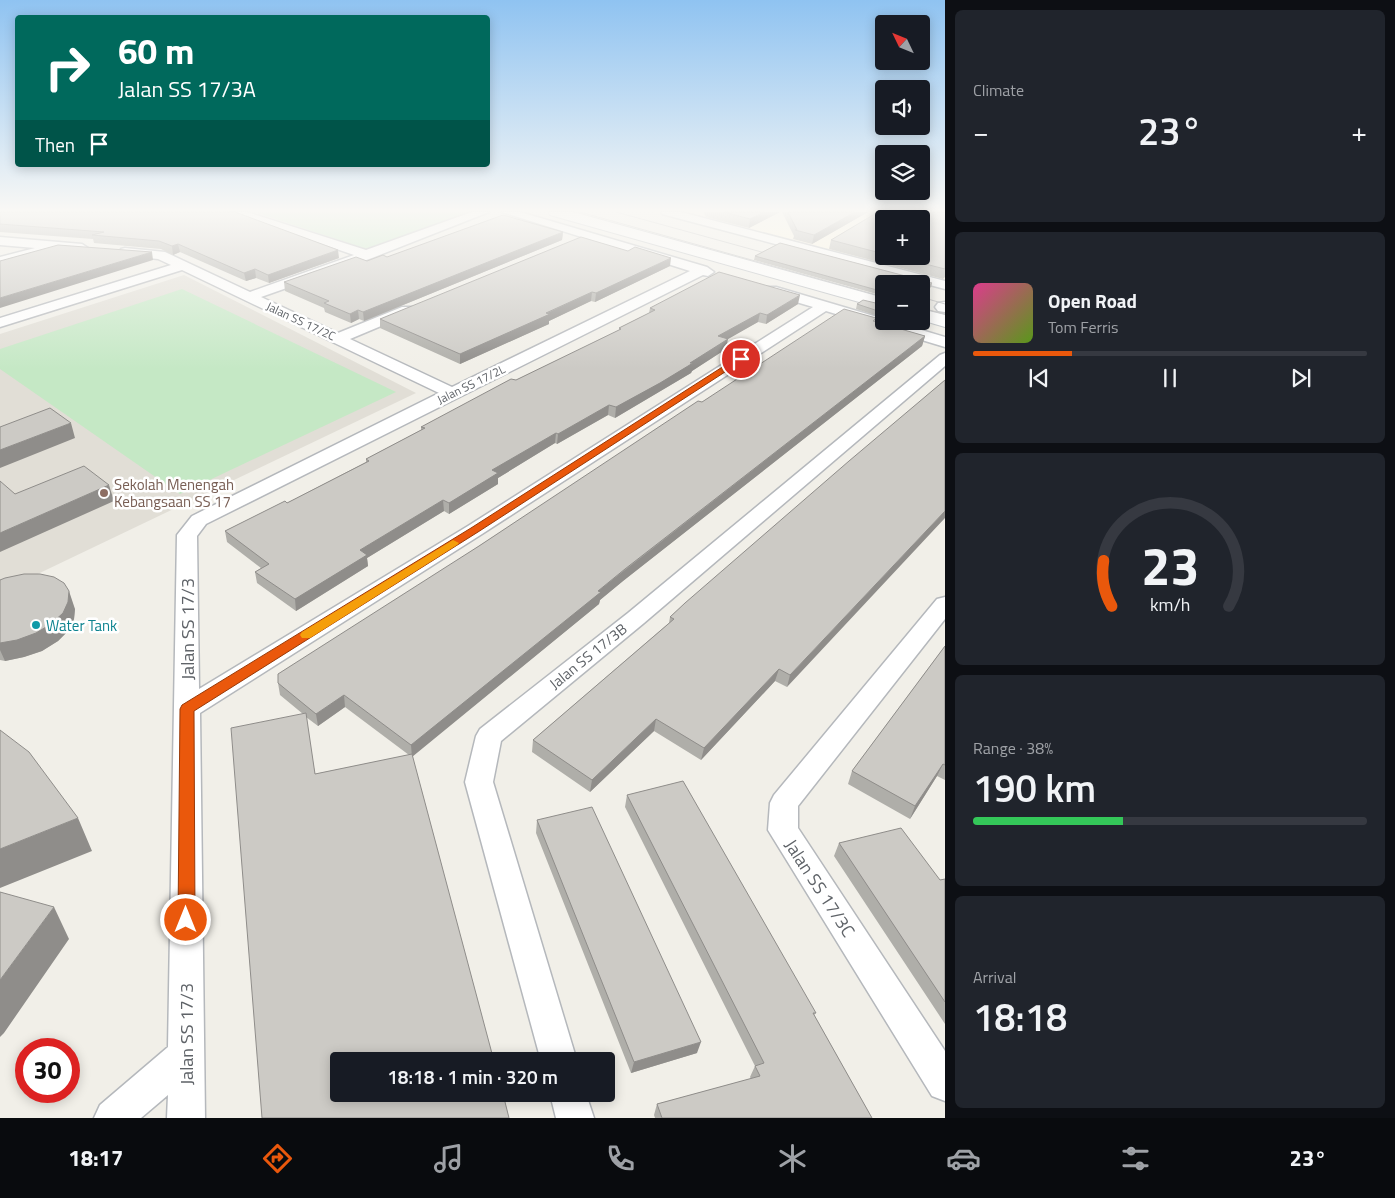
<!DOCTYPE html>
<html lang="en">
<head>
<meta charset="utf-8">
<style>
	body { margin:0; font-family:"Titillium Web",sans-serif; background:#20242c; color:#f1f3f6; height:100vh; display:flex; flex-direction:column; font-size:19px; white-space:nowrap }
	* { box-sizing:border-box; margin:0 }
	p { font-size:16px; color:#9ea1a6 }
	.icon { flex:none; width:28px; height:28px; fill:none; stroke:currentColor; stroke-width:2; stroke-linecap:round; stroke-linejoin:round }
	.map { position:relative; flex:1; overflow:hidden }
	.side { display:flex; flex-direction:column; gap:10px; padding:10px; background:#0d0f14; width:450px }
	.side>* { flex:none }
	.banner { position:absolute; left:15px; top:15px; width:475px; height:152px; border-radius:5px; box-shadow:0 2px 12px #0003; background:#00695c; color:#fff; overflow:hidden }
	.needle { width:32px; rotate:313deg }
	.controls { position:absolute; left:875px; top:15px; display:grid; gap:10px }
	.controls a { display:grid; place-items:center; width:55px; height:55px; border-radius:5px; background:#171b24; box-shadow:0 2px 12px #0003; font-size:25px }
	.speed { position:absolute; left:15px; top:1038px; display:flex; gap:10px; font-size:25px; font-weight:700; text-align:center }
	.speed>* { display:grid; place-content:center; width:65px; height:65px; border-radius:50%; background:#171b24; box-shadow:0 2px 12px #0003; line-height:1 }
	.speed .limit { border:8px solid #d22; background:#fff; color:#111 }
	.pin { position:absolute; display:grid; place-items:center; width:42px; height:42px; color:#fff; margin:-21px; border:2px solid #fff; border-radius:50%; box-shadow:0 1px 5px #0007 }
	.me { position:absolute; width:55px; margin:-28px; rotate:0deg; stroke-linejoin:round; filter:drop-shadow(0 0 4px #0008) }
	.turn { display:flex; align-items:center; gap:18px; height:105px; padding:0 20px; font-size:22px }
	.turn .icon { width:65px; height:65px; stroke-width:2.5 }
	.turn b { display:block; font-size:35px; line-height:42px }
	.then { display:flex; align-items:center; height:48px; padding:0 20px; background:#0003; gap:10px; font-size:19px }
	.big { font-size:38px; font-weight:600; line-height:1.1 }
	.side .widget { flex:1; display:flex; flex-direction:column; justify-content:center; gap:8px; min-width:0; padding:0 18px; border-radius:8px; background:#20242c }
	.side .dial { align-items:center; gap:0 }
	.dial svg { height:130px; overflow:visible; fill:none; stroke:#363941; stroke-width:7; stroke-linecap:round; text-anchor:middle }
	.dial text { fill:#f1f3f6; stroke:none }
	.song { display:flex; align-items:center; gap:15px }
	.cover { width:60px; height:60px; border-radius:8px; background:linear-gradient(135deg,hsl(330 70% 55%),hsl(90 70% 35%)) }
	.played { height:5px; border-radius:2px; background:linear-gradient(90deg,#ea580c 25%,#363941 25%) }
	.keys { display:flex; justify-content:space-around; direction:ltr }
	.heat { display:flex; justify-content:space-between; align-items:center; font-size:28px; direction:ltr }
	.charge { height:8px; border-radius:4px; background:linear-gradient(90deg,#34c759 38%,#363941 0) }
	.trip { position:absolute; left:330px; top:1052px; width:285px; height:50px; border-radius:5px; background:#171b24; box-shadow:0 2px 12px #0003; font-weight:600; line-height:50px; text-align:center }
	.tabs { display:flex; height:80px; justify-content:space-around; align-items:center; background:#090b0e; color:#9ea1a6 }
	.tabs .icon { width:35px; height:35px }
	.tabs .selected { color:#ea580c }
	.tabs b { font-size:22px; color:#f1f3f6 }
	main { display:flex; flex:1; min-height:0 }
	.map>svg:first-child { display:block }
</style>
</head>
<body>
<main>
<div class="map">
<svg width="945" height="1118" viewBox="0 0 945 1118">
	<rect width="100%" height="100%" fill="#f1efe8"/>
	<!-- commercial -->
	<path fill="#fef7e0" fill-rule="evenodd" d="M651,212H945V288L744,235ZM884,219H921V256H884Z"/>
	<!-- education -->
	<path fill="#e1ded6" d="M184,275L416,393L0,592V334Z"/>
	<!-- green -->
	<path fill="#c5e8c5" d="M254,212H473L366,249Z
		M182,289L396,392L180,494L0,369V349Z"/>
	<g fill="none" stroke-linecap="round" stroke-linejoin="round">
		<defs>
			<path id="minor" d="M229,212H247L366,250L472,212H489L372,258L261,297L338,333L402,307H412L414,310L412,313L350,339L452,387L690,271L502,212H520L707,267L714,272L708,276L703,275L206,524L197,536L199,689L468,526L813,307L766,293L764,290L766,287H776L884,319V321H891L945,337V347L826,311L482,534L200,713L205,1118H167L168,1095L141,1118H94L100,1105L168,1047L177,535L192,516L439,393L182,270L0,327V318L171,265L158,259L121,255L119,252L121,249L125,248L165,252L250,292L354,255Z
				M661,212H681L945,281V289L662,214Z
				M0,237L82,244L88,248L82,252L46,249L45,253L0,265V257L35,248L0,245Z
				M945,353V366L644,623L501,741L493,782L577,1061H541L465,782L476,736L480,729L628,613L940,355Z
				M945,597V619L798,806V828L945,1051V1101L932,1096L768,830L770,803L774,795L937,599Z
				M550,1094H586L594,1118H556Z"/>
			<path id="tertiary" d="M945,302V312L938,311L935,307L938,303Z"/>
			<path id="secondary" d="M548,212H573L884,298V309L550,215Z
				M921,309L945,315V327L921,320Z"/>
		</defs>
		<!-- minor casing -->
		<use href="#minor" stroke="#b5b8bc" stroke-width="3"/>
		<!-- tertiary casing -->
		<use href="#tertiary" stroke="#b5b8bc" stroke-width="3"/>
		<!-- secondary casing -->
		<use href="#secondary" stroke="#b6babf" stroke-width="2"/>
		<!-- minor -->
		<use href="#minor" fill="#fff" fill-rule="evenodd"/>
		<!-- tertiary -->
		<use href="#tertiary" fill="#fff" fill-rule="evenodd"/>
		<!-- secondary -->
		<use href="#secondary" fill="#fff" fill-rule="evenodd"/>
		<!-- tram -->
		<path stroke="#b6b7b8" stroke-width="1" d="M580,212L884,297
			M616,212L776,256
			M921,297L945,304
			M921,308L945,314"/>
	</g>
	<!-- wall -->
	<path fill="#afaea9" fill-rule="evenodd" d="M0,212L339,258L269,283L256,278L246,281L180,252L173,255L161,249L94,243L93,239L0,232Z
		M703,212H780L749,228L706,217Z
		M782,212H868L812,244L793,239L794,236Z
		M878,212H945V277L943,279L829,249L831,240ZM884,219H921V256H884Z
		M563,232L562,240L364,321L359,319L351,323L325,312L324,308L285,291L284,282L387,257Z
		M780,243L932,283L931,287L921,294V284H884V296L754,260L755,256Z
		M670,266L595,302L591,301L549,321V324L460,364L380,328V319Z
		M798,304L766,324L758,322L727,339L726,349L692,371L691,373L615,418L608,415L557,444L555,443L498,478V484L449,514L444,511L367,558L368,566L296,611L257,583L255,572L261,568L227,542L225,531L287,503L366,462V459L421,430V427L619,330V328L649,313L650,308Z
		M857,304L884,305V318L856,309Z
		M876,318V322L925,336L922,346L623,581L600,600L599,604L412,756L262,1118L303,714L280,695L278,683L479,546L702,402ZM345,707L409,755L315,774L306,717L318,726Z
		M945,380L787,687L775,681L701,760L654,731L590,792L532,752L533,740L669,623L670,617Z
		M0,580L75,609L74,619L69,630L58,641L42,651L24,657L5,661L0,660Z
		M945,646V780L937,776L910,819L848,784L852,771Z
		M627,795L816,1013L814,1015L872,1118H655L654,1115L657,1104L751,1079L750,1077L755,1066L625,807Z
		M537,820L697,1053L631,1073L536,833Z
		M839,843L940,880L945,879V1024L834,856Z"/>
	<!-- shaded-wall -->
	<path fill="#8f8d8a" d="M764,212H780L749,228L750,219Z
		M855,212H868L812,244L814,235Z
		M563,232L562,240L364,321L363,312Z
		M178,244L180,252L173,255L172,246Z
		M338,250L339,258L269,283L268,275Z
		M152,252L153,260L0,308V298Z
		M671,258L670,266L595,302L596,293Z
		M255,269L256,278L246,281L244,273Z
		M932,283L931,287L921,294V290Z
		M592,292L591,301L549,321V324L460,364V354Z
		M800,295L798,304L766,324L767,315Z
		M358,310L359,319L351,323L350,314Z
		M760,313L758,322L716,346L718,336Z
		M925,336L922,346L623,581L600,600L599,604L412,757L411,745L598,591Z
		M728,339L726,349L692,371L691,373L615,418L616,407Z
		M609,405L608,415L557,444L558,434Z
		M71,423L75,438L0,468V450Z
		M556,433L555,443L498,478V484L449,514V503L492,470Z
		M109,485L114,501L0,552V533Z
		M443,500L444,511L367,558L368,566L296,611L295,599L360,550Z
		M945,511V518L787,687L790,675Z
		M69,591L75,609L74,619L69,630L58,641L42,651L24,657L5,661L0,650V643Z
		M779,669L775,681L701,760L704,748Z
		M344,695L345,707L318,726L316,714Z
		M656,719L654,731L590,792L592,780Z
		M943,764L937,776L910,819L915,806Z
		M78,818L92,851L0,888V849Z
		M54,907L69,939L4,1033L0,1037V980Z
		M701,1042L697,1053L631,1073L634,1062Z"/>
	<!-- building -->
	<path fill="#cccac5" stroke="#8f8d8a" d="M0,212H235L338,250L268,275L255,269L244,273L178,244L172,246L159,241L92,235L104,232L0,224Z
		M724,212H764L750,219Z
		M788,212H855L814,235L795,230H797Z
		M878,212H945V269L894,256H921V219H884V254L831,240Z
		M503,215L563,232L363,312L358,310L350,314L324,303L329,301L284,282L356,257L367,261L383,255L387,257Z
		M581,237L628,251L635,247L671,258L596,293L592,292L546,313L550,314L460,354L380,319Z
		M780,243L932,283L921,290V284H884V292L755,256Z
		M58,245L152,252L0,298V261Z
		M719,272L800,295L767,315L760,313L718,336L728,339L690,363H693L660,383L616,407L609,405L558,434L556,433L492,470L498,473L449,503L443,500L360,550L367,555L295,599L255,572L269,564L225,531L285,501L287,503L369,461L366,459L425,428L421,427L511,379L516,380L621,329L619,328L655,310L650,308Z
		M863,300L884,305V313L857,304Z
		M844,309L876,318L873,321L925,336L625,569L598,591L601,592L411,745L344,695L316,714L278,683V674L479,546L698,401L702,402Z
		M945,380V511L790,675L779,669L704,748L656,719L592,780L533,740L674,619L670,617L685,603L849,461Z
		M50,408L71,423L0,450V427Z
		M84,466L109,485L0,533V481L15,494Z
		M24,574H40L54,577L64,583L69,591L68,602L63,613L51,624L36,633L17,640L0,643V580L5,578Z
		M945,646V765L943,764L915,806L852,771Z
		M306,713L315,774L412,754L494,1061H339V1094H503L509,1118H262L231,728Z
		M0,730L29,752L78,818L0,849Z
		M683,781L816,1013H813L872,1118H662L657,1104L760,1076L755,1066L764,1063L627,795Z
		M592,807L701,1042L634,1062L537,820Z
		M901,828L940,880L945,879V1002L839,843Z
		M0,892L54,907L0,980Z"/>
	<!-- sky -->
	<linearGradient id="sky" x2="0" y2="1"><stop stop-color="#8fc3f1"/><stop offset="0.57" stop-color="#f9f8f5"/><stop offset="1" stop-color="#f9f8f5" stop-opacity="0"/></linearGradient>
	<rect width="945" height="369" fill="url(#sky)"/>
	<!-- route -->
	<path fill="#ea580c" stroke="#983908" d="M738,357L745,359L478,532L194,711L195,920L192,926L186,928L181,926L178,920L180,709L182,705L471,528Z"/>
	<!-- slow -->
	<path fill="#f59e0b" d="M453,540L459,543L457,545L310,638H302L300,635L302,632Z"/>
	<!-- markers -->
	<circle fill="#8d6e63" stroke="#fff" stroke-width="2" cx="104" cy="493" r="5"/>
	<circle fill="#0f9aa8" stroke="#fff" stroke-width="2" cx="36" cy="625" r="5"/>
	<g text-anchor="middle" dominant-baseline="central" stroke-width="5" stroke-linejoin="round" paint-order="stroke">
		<!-- far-street labels -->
		<g font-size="12" fill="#5f6368" stroke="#fff">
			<text transform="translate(301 321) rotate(25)">Jalan SS 17/2C</text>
			<text transform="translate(471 384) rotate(-26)">Jalan SS 17/2L</text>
		</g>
		<!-- education labels -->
		<g font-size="15" fill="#785e54" stroke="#fff" text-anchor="start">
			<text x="114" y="484">Sekolah Menengah<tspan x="114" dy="17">Kebangsaan SS 17</tspan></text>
		</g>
		<!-- culture labels -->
		<g font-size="15" fill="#0d838f" stroke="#fff" text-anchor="start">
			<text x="46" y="625">Water Tank</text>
		</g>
		<!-- street labels -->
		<g font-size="15" fill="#5f6368" stroke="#fff">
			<text transform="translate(588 656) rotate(-39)">Jalan SS 17/3B</text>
		</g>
		<!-- near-street labels -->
		<g font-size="18" fill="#5f6368" stroke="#fff">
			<text transform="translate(187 629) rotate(-90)">Jalan SS 17/3</text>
			<text transform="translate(820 888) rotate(57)">Jalan SS 17/3C</text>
			<text transform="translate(186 1034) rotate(-90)">Jalan SS 17/3</text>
		</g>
	</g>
</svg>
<div class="controls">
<a><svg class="needle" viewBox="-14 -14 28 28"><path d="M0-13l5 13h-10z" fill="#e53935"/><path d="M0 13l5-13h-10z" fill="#9ea1a6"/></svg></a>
<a><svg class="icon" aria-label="sound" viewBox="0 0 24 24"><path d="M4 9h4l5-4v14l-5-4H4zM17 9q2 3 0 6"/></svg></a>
<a><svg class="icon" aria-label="layers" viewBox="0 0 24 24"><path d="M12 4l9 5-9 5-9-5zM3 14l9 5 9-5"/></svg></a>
<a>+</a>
<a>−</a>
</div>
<div class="speed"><div class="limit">30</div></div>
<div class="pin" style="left:741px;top:359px;background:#d93025"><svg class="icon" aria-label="arrive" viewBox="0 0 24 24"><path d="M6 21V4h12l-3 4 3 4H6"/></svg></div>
<svg class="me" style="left:186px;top:920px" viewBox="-20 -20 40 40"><circle r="17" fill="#ea580c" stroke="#fff" stroke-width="3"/><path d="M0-11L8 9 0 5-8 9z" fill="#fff"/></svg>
<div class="trip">18:18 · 1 min · 320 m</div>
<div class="banner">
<div class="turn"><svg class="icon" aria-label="right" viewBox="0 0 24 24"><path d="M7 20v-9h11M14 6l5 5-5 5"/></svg><div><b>60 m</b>Jalan SS 17/3A</div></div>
<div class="then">Then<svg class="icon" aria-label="arrive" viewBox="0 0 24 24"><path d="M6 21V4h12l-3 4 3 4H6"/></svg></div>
</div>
</div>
<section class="side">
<div class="widget"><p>Climate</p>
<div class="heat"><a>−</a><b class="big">23°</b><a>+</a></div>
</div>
<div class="widget">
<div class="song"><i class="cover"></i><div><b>Open Road</b><p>Tom Ferris</p></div></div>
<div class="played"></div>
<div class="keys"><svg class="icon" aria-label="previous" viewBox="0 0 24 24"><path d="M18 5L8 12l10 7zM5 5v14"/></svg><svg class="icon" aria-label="pause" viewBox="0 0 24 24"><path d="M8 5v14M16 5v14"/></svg><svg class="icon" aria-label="next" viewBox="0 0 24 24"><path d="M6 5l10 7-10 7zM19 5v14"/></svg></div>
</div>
<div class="widget dial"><svg viewBox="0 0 100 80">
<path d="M14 69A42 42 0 1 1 86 69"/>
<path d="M14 69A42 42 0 0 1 9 41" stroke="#ea580c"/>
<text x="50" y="56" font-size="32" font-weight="700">23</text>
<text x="50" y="72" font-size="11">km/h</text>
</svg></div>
<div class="widget"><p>Range · 38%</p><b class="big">190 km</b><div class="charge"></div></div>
<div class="widget"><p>Arrival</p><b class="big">18:18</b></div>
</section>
</main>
<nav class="tabs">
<b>18:17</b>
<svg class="icon selected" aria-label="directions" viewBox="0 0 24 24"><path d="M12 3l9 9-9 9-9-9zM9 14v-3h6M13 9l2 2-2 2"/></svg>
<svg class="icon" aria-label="music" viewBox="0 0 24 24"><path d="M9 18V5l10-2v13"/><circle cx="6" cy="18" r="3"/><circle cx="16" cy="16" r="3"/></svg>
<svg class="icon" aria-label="phone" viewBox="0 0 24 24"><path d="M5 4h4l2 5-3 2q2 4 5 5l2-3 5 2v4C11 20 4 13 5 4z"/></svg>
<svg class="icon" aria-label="climate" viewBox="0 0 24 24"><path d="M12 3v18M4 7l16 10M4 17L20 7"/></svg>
<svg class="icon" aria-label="car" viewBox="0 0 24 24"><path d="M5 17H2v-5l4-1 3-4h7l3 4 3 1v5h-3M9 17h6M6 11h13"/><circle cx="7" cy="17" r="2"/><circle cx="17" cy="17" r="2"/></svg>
<svg class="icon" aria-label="filters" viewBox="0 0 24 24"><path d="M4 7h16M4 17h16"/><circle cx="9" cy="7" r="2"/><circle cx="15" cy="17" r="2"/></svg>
<b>23°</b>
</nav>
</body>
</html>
